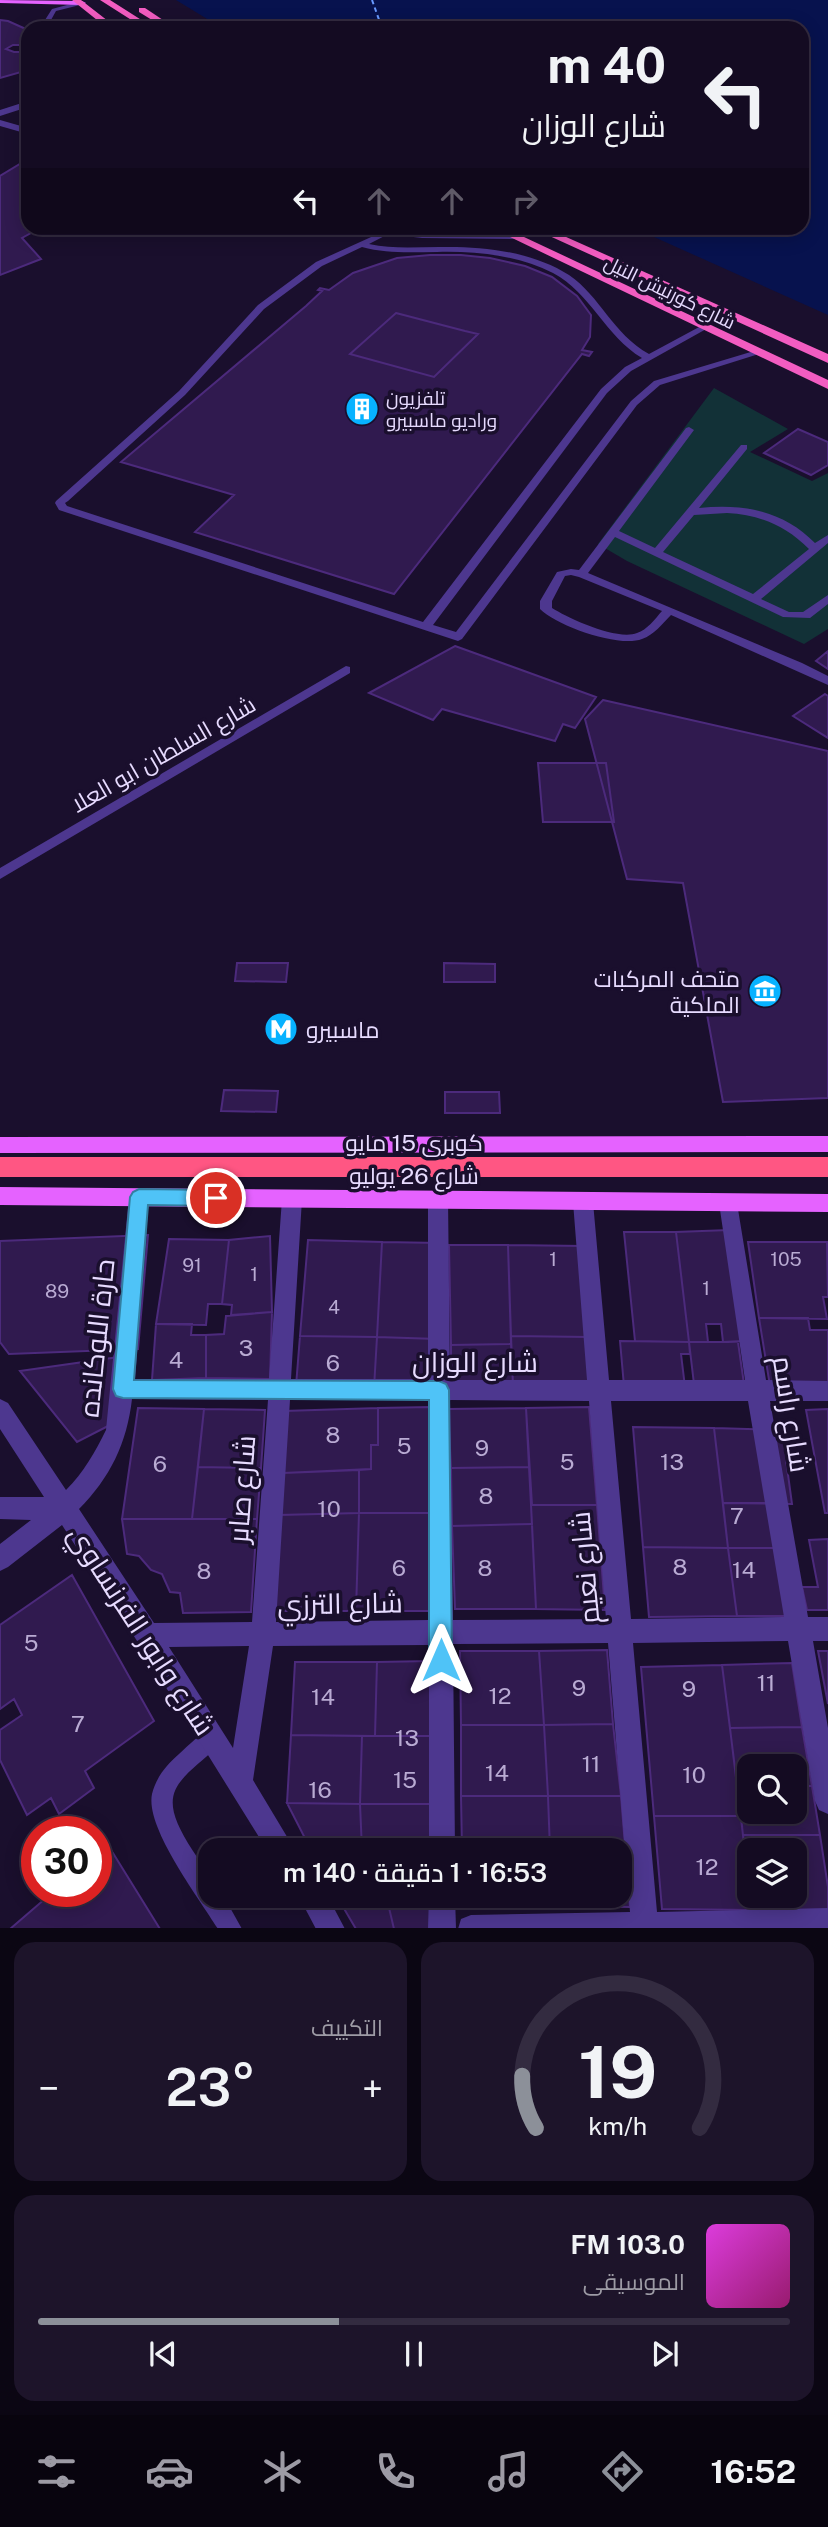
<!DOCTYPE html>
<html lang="ar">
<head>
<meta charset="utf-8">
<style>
	body { margin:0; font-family:"Public Sans",Cairo,sans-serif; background:#1d142a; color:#f1f3f6; direction:rtl; height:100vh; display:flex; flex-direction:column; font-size:26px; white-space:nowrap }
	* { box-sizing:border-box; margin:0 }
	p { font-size:23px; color:#9d9ba5 }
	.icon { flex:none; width:38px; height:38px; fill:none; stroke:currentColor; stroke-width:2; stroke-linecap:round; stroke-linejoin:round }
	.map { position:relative; height:1928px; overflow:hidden; direction:ltr }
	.side { display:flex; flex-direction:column; gap:14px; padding:14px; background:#0b0613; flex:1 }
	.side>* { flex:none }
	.top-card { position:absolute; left:21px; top:21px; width:788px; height:214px; border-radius:21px; box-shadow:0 4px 18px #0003,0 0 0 2px #332b40; direction:rtl; background:#140b22; color:#f1f3f6; overflow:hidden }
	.fabs { position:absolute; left:737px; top:1754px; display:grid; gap:14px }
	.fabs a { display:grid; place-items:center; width:70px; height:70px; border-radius:14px; background:#140b22; box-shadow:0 4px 18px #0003,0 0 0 2px #332b40; font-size:35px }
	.speed { position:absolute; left:21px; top:1816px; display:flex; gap:14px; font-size:35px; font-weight:700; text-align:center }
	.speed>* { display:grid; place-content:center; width:91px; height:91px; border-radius:50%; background:#140b22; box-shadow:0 4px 18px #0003,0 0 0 2px #332b40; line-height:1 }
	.speed .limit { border:10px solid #d22; background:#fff; color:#111 }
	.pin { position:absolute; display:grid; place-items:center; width:60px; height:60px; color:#fff; margin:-30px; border:4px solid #fff; border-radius:50%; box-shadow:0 2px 7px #0007 }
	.me { position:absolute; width:77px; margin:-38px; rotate:0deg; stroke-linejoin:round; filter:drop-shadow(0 0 5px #0008) }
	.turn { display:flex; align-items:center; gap:24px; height:147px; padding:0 28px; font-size:32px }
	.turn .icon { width:91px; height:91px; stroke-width:2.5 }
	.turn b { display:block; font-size:49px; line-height:60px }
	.lanes { display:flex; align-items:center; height:66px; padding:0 28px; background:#0003; justify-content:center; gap:35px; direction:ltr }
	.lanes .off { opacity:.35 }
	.big { font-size:52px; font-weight:600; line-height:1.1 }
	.side .card { flex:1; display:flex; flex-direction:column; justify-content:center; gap:10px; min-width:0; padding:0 24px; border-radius:21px; background:#1d142a }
	.side .dial { align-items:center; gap:0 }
	.dial svg { height:182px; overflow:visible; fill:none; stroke:#332b40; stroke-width:7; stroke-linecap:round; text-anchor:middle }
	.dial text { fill:#f1f3f6; stroke:none }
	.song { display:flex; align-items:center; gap:21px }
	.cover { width:84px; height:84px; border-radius:10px; background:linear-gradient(135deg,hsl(300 70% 55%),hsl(320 70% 35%)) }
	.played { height:7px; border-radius:4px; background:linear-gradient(90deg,#8c9099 40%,#332b40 40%) }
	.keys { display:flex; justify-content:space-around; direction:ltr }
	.heat { display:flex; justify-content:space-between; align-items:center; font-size:38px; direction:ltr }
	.side .tiles { flex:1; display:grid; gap:14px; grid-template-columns:1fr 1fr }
	.card:last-child { grid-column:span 2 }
	.trip { position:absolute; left:198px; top:1838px; width:434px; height:70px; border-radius:21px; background:#140b22; box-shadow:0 4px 18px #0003,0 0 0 2px #332b40; font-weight:600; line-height:70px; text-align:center; direction:rtl }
	.tab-bar { display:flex; height:112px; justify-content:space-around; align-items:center; background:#08040e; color:#9d9ba5 }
	.tab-bar .icon { width:49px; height:49px }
	.tab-bar .on { color:#8c9099 }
	.tab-bar b { font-size:32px; color:#f1f3f6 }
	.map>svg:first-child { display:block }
</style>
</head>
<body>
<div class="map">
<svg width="828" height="1929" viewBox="0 0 828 1929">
	<rect width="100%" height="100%" fill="#1a0f2d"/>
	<!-- green -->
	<path fill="#123137" d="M714,388L788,429L750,452L812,481L828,473V629L804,644L627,561L598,544Z"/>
	<!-- water -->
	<path fill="#07124e" d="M176,0H828V315L634,228H802V28H222Z"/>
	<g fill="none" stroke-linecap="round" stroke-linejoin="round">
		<!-- ferry -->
		<path stroke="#699aff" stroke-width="2" stroke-dasharray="4.5 3.5" stroke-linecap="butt" d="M372,0L382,28"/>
	</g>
	<!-- building -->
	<path fill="#301a4f" stroke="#4c2a7c" stroke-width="2" d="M0,20L8,21L28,30V45H13L6,49L14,52H28V70L0,78Z
		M28,159V228H40L22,238L41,259L0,275V176Z
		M430,255H461L490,258L525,266L552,277L577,296L591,315L590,337L582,350L592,352L589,356L582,354L394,594L195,532L234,495L121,462L306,306L322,291L318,290L320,288L329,290L353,273L397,258Z
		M396,313L465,331L478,334L434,377L350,354Z
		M798,429L828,442V465L811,475L764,453Z
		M455,646L596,697L575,728L563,724L555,741L442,709L433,720L369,693Z
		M828,651V669L816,661Z
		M825,694L828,696V738L793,716Z
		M603,700L828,751V1098L723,1102L683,883L627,879L585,719Z
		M538,763H606L614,822H543Z
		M237,963H288L286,982L235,981Z
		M444,963L495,964V982H444Z
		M224,1090L278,1091L276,1112L221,1111Z
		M445,1092H499L500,1113H445Z
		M729,1230L744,1341L723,1342L721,1324H706L708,1342H689L676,1232Z
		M624,1232H676L689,1342L635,1341Z
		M148,1235L138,1349L9,1354L0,1342V1241Z
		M270,1236L272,1312L231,1315L232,1305L222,1304L229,1240Z
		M169,1239L229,1240L222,1304H208L206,1325L156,1324Z
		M308,1240L382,1242L377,1337L300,1336Z
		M382,1242L440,1243L437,1339L377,1337Z
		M748,1242H827L828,1297H823L827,1319L759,1318Z
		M449,1245H508L511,1344L451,1345Z
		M508,1245L583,1246L589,1337L511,1336Z
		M272,1312L270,1379L206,1378V1335L224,1334L226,1316Z
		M759,1318H808L810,1330H828V1385L770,1386Z
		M156,1324H192L191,1335H206V1378L152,1380Z
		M300,1336L377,1337L374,1388L296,1386Z
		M511,1336L589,1337L593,1385H513Z
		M377,1337L437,1339L435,1387L374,1388Z
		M620,1341L689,1342L690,1354H681L685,1387L624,1386Z
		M689,1342H738L744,1384H694Z
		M511,1344L513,1385L451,1399V1345Z
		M119,1357L112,1424L77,1442L20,1371Z
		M430,1407L432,1513H359V1470L371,1469V1445H378V1408Z
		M589,1407L597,1505H532L526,1408Z
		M138,1408L204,1409L192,1519H122Z
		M378,1408V1445H371V1469L283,1473L284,1411Z
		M526,1408L529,1467L451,1468L448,1409Z
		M204,1409L265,1410L261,1468L198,1467Z
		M828,1409V1513H825L806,1410Z
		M633,1427L714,1428L728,1548L643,1547Z
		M714,1428L782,1430L792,1504L723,1503Z
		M198,1467L261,1468L257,1519H192Z
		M529,1467L532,1524L452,1526L451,1468Z
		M359,1470V1513L279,1515L283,1473Z
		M723,1503H773L780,1548H728Z
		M531,1505H597L605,1610L536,1609Z
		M359,1513L356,1611H275L279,1515Z
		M359,1513H432L433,1611H356Z
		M122,1519H257L251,1612L183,1613L180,1593L170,1592L162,1574L151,1570L139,1556L127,1554Z
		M532,1524L536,1609H455L452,1526Z
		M828,1539V1610H807L802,1587H818L809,1540Z
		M643,1547L728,1548L737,1616L649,1617Z
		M728,1548H780L791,1616H737Z
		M72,1575L154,1721L85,1771L94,1788L59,1814L51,1798L27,1815L0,1760V1730L22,1715L14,1699L0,1709V1625Z
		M607,1650L613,1724L544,1725L539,1651Z
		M460,1651H539L544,1725H461Z
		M818,1651H828V1704Z
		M431,1661V1736H375L377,1662Z
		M295,1662H377L375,1736L291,1735Z
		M792,1663L802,1727L730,1728L722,1665Z
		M722,1665L741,1816H654L641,1667Z
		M613,1724L621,1796H548L544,1725Z
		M461,1725H544L548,1796H461Z
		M802,1727L812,1786H794V1766H749V1786H737L730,1728Z
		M291,1735L362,1736L360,1804L287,1803Z
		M362,1736H431L432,1804H360Z
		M737,1786H749V1811H794V1786H812L820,1835H743Z
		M461,1796H548L550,1850H462Z
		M548,1796H621L630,1907L553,1906L552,1895H620V1850H550Z
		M287,1803L360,1804L362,1850H311Z
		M360,1804H432L433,1850H362Z
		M654,1816H741L749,1895H751L753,1910L662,1909Z
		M743,1835H820L828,1887V1910H753L751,1895H794V1850H749V1878Z
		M108,1845L160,1929H10L53,1892H96V1855Z
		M336,1895H386L394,1929H356Z
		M386,1895H434L435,1929H394Z
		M462,1895H552L553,1906L462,1907Z"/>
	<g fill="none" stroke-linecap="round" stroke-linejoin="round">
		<!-- service -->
		<path fill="#4d378f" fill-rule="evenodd" d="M82,1L84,4L56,11L51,20L61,28H54L45,20L52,9Z
			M391,228H400L369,244C392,249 415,247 439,247C482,246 531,251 569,275C601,297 612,333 649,354L701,326L708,328L631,371L607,393L433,625L456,632L631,401L654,381L754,351L762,353L660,385L637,405L462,639L458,641L59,510L55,503L56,501L179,391L258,305L316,262ZM362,247C387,254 412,252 437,252C476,251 518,255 553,273C591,293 605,336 642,358L625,367L601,389L423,622L67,506L65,503L68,501L185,395L264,309L322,266Z
			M689,427L694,430L619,531L655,548L741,445H747V449L699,508C743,503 784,511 815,543L828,535V543L761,599L789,612H803L828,595V604L810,618L783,617L615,537L588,573L802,663L828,676V685L671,615C662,624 654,635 642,639C619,648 557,626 540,609V601L557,572L571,569L579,570L686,428ZM727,513C760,515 785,525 809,549L753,594L663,552L694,515ZM571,575L579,577L662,611C655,619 647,630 637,633C617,641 568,618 552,608V601L565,576Z
			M346,666L350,667V673L0,879V868Z
			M213,1728L220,1731L223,1738L220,1745C174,1785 155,1792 193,1851C205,1869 210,1873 210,1895H223L242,1929H218C200,1899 145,1828 152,1794C156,1778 166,1765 179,1754C189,1745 200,1733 213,1728Z"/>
		<!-- minor -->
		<path fill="#4d378f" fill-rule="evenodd" d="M28,101V107L0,116V110Z
			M0,120L28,128V134L0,126Z
			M357,228L516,233L521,236L516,239L422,238L362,231Z
			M139,1188L146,1191L149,1197L135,1379H269L282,1199L285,1193L292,1190L299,1193L302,1199L291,1379H428V1198L431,1192L438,1189L445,1192L448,1198L450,1380H587L573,1202L576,1196L583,1193L590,1196L593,1202L609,1380H745L719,1203L722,1197L729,1194L736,1197L766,1380L828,1381V1401H770L808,1617H828V1641H813L828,1728V1814L819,1810L815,1801L788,1641L633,1643L657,1912L828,1908V1929H458L461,1919L471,1915L630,1912L608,1643L453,1644L455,1850H429V1645L273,1646L253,1780L295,1850H267L139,1644L62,1525L8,1567L0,1571V1544L31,1520L0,1519V1497H44L0,1429V1399L8,1403L66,1490C84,1472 95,1452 106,1430L129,1197L132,1191ZM132,1399L268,1400L252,1622L154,1623L79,1509C110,1478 127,1443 132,1399ZM290,1400H428L429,1620L276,1622ZM450,1400L589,1401L606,1619L453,1620ZM611,1401H748L784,1617L631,1619ZM249,1646L233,1748L169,1647Z
			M298,1895H327L345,1929H316Z
			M429,1895H455L456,1929H428Z"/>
		<!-- primary -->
		<path fill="#e562ff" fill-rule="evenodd" d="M0,0L82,1L86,3L82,5L0,3Z
			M828,1136V1152L0,1153V1137Z
			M0,1187L828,1194V1212L0,1205Z"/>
		<!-- trunk -->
		<path fill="#f25cc1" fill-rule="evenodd" d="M72,0H81L117,28H107Z
			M100,0H110L154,28H144Z
			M139,8H145L175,28H165L139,12Z
			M491,228H505L828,380V389Z
			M532,228H546L828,354V363Z"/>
		<!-- motorway -->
		<path fill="#ff5683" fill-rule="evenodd" d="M0,1157H828V1177H0Z"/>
	</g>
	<!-- route -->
	<path fill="#4fc3f7" stroke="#337fa1" stroke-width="2" d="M139,1189L216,1190L222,1192L225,1198L222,1203L216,1206L148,1205L134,1380L439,1381L446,1384L449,1390L452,1660L449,1667L441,1671L433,1667L429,1660V1400L123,1398L116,1396L113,1389L130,1197L133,1192Z"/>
	<!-- icons -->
	<defs>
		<symbol id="building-disc" viewBox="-11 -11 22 22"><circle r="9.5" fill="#07b2ff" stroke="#1a0f2d"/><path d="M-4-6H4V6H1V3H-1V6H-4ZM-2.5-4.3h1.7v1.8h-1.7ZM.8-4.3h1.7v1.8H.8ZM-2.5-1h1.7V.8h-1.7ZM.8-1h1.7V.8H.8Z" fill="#fff"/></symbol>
		<symbol id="museum-disc" viewBox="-11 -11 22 22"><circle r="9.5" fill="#07b2ff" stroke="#1a0f2d"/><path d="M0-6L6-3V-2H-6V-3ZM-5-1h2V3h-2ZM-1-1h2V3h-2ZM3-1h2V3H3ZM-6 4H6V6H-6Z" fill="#fff"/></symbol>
		<symbol id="metro-disc" viewBox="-11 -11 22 22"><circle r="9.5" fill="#07b2ff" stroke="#1a0f2d"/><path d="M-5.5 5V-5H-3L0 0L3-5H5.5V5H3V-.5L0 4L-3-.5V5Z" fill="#fff"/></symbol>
	</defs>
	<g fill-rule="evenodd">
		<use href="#building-disc" x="343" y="390" width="38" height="38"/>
		<use href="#museum-disc" x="746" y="972" width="38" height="38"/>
		<use href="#metro-disc" x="262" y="1010" width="38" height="38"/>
	</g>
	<g text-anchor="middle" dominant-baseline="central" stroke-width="7" stroke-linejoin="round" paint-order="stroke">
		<!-- far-street labels -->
		<g font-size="19" fill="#e7dbff" stroke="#1a0f2d">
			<text transform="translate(670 292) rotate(26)">شارع كورنيش النيل</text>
		</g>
		<!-- far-poi labels -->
		<g font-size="19" fill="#e7dbff" stroke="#1a0f2d" text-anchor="start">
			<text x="386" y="398">تلفزيون<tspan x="386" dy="22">وراديو ماسبيرو</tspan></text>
		</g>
		<!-- number labels -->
		<g font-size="19" fill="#b9abd3">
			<text x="553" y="1259">1</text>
			<text x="786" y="1259">105</text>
			<text x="192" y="1265">91</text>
			<text x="254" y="1274">1</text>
			<text x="706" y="1288">1</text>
			<text x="57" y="1291">89</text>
			<text x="334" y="1307">4</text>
		</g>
		<!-- street labels -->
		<g font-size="23" fill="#e7dbff" stroke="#1a0f2d">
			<text transform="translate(163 754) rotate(-30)">شارع السلطان ابو العلا</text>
			<text x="414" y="1142">كوبرى 15 مايو</text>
			<text x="414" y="1175">شارع 26 يوليو</text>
		</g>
		<!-- poi labels -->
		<g font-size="23" fill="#e7dbff" stroke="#1a0f2d" text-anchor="end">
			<text x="740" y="978">متحف المركبات<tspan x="740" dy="26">الملكية</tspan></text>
			<text x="306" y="1029" text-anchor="start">ماسبيرو</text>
		</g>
		<!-- near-number labels -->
		<g font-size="23" fill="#b9abd3">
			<text x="246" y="1347">3</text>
			<text x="176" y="1359">4</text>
			<text x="333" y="1362">6</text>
			<text x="333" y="1434">8</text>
			<text x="404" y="1445">5</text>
			<text x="482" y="1447">9</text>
			<text x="567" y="1461">5</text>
			<text x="672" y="1461">13</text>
			<text x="160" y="1463">6</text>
			<text x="486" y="1495">8</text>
			<text x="329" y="1508">10</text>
			<text x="737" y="1515">7</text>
			<text x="680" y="1566">8</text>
			<text x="399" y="1567">6</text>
			<text x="485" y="1567">8</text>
			<text x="744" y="1569">14</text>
			<text x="204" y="1570">8</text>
			<text x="31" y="1642">5</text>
			<text x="766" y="1682">11</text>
			<text x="579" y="1687">9</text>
			<text x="689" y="1688">9</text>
			<text x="500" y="1695">12</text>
			<text x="323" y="1696">14</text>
			<text x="78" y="1723">7</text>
			<text x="407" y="1737">13</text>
			<text x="591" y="1763">11</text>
			<text x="497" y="1772">14</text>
			<text x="694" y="1774">10</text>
			<text x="405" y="1779">15</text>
			<text x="320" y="1789">16</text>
			<text x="707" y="1866">12</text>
		</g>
		<!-- near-street labels -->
		<g font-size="28" fill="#e7dbff" stroke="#1a0f2d">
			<text transform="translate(96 1338) rotate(-84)">حارة اللوكانده</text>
			<text x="475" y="1361">شارع الوزان</text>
			<text transform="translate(792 1414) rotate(81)">شارع راسم</text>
			<text transform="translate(241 1489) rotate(-86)">شارع صابر</text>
			<text transform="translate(584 1568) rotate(-95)">شارع نعيم</text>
			<text transform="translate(340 1603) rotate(-1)">شارع الترزي</text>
			<text transform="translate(142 1630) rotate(57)">شارع وابور الفرنساوي</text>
		</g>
	</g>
</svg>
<div class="fabs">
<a><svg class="icon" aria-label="search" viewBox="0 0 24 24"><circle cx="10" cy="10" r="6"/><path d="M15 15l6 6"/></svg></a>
<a><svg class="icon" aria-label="layers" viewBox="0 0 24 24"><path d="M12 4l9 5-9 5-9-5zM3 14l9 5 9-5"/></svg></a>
</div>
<div class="speed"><div class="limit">30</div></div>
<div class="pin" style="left:216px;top:1198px;background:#d93025"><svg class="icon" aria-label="arrive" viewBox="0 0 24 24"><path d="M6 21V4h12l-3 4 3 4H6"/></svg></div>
<svg class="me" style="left:441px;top:1660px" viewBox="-20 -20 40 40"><path d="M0-17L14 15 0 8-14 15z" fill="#4fc3f7" stroke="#fff" stroke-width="4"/></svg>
<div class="trip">16:53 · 1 دقيقة · 140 m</div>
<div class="top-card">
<div class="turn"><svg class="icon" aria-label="left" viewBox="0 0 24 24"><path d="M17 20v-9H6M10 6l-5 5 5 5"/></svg><div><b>40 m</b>شارع الوزان</div></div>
<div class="lanes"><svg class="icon" aria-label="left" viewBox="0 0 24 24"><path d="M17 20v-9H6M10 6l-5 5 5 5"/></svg><svg class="icon off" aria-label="ahead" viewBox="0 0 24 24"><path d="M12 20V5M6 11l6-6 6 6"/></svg><svg class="icon off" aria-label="ahead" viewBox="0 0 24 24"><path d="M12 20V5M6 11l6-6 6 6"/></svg><svg class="icon off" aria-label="right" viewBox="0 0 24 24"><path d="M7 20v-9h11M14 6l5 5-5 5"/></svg></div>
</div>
</div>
<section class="side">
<div class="tiles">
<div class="card dial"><svg viewBox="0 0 100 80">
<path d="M14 69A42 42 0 1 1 86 69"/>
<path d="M14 69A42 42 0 0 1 8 46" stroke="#8c9099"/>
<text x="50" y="56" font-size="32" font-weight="700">19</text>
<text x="50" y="72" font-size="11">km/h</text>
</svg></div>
<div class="card"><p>التكييف</p>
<div class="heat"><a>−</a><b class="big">23°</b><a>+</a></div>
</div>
<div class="card">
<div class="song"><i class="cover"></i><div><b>103.0 FM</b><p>الموسيقى</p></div></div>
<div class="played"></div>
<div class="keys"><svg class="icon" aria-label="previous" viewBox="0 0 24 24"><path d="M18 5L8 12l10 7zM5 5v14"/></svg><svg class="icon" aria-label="pause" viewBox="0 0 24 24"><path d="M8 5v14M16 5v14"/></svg><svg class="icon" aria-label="next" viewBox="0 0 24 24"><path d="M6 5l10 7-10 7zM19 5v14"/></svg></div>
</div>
</div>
</section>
<nav class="tab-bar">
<b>16:52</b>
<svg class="icon on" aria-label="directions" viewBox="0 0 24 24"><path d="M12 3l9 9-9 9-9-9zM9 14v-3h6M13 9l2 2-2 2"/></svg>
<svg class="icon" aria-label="music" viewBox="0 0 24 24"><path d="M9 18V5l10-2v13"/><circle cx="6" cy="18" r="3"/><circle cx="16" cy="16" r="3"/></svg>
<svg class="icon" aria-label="phone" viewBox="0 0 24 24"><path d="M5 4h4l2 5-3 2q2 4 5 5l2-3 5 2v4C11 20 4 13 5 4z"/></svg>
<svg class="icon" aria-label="climate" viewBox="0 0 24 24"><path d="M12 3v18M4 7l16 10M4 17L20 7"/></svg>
<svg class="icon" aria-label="car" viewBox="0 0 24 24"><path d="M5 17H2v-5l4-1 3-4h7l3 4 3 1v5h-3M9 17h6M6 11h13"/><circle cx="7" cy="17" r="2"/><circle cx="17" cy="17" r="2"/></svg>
<svg class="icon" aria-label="filters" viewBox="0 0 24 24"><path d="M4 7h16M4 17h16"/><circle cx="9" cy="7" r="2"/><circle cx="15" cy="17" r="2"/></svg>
</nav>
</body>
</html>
